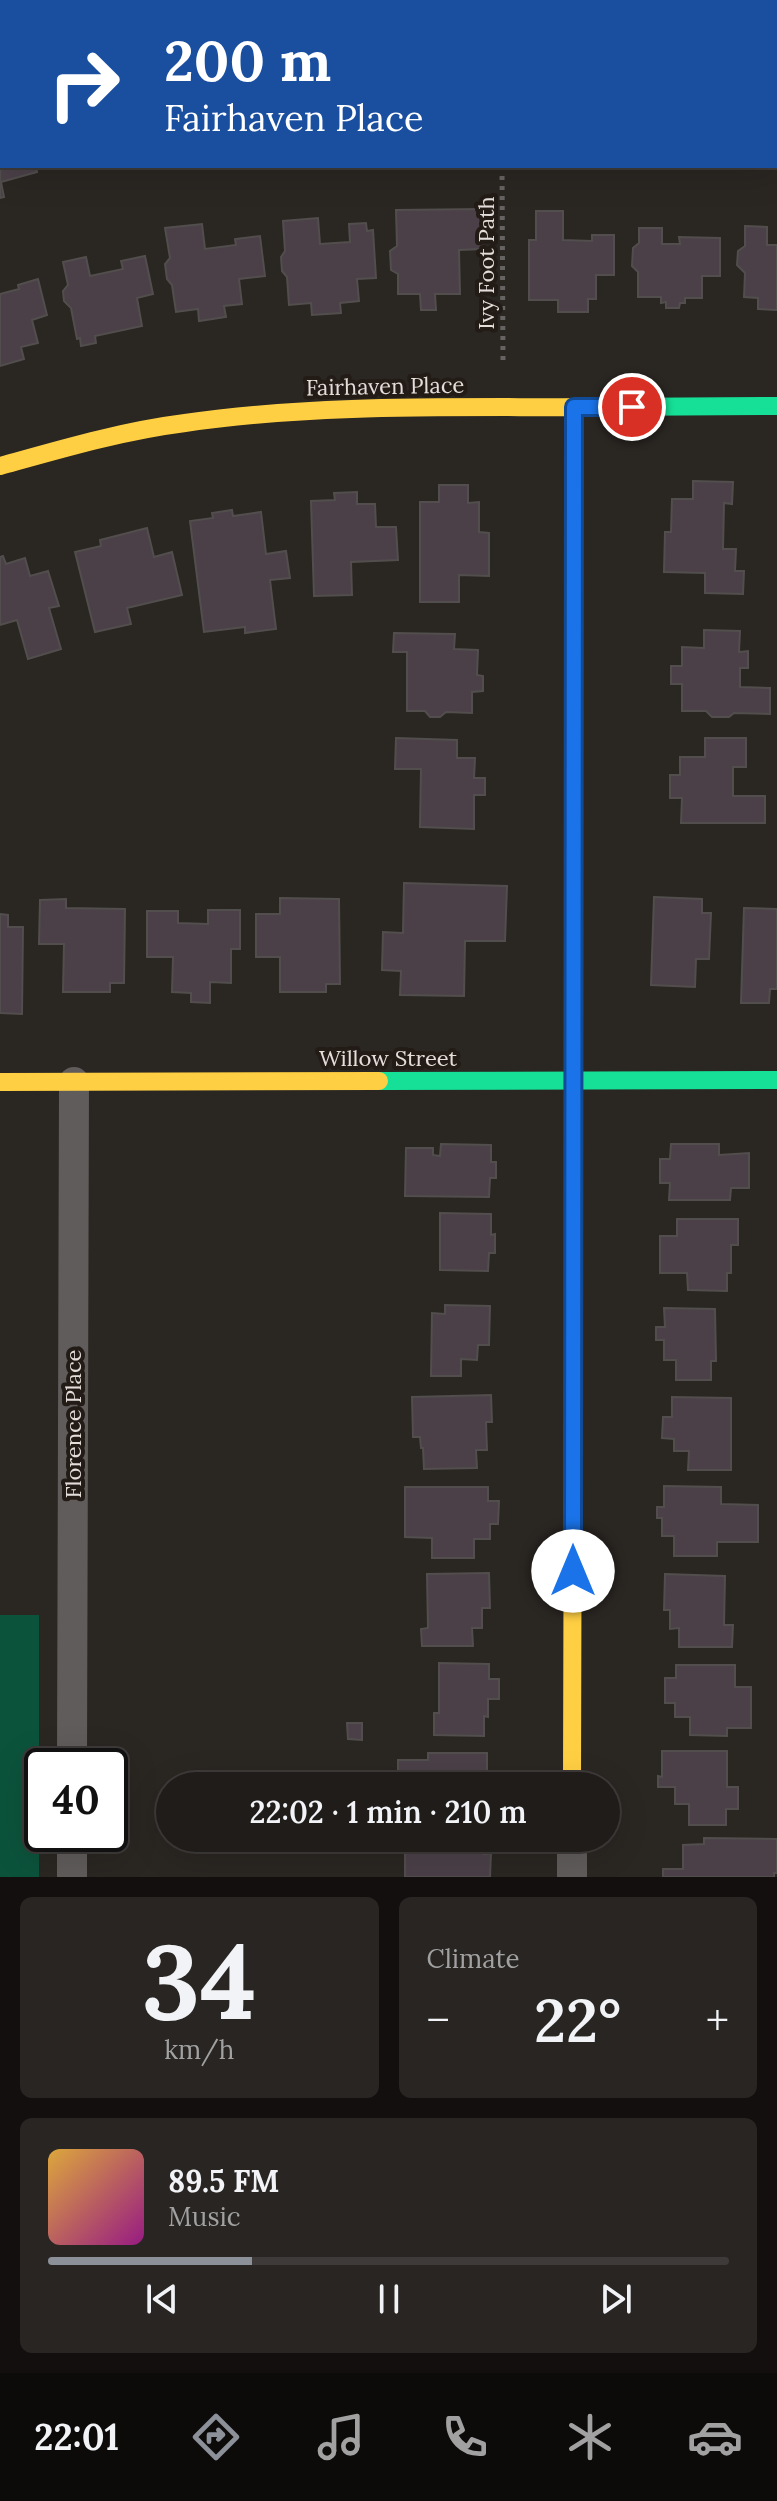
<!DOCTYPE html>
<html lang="en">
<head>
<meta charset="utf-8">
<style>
	body { margin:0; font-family:Lora,serif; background:#282523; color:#f1f3f6; height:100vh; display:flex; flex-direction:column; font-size:30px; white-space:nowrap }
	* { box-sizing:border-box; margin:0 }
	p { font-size:26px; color:#a2a1a2 }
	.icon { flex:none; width:44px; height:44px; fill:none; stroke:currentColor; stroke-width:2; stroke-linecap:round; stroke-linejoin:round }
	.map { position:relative; height:1877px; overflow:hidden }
	.sheet { display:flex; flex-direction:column; gap:20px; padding:20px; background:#120f0e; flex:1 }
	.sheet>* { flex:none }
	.banner { position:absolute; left:0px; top:0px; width:778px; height:168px; box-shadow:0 8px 32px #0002,0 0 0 2px #3d3a39; background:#1a4fa0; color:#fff; overflow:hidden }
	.speed { position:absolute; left:24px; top:1748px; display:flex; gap:16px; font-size:40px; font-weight:700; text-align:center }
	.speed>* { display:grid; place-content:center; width:104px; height:104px; border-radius:50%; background:#201c1a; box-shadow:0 8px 32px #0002,0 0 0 2px #3d3a39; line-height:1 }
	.speed .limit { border:4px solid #111; border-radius:12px; background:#fff; color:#111 }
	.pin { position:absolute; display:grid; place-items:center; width:68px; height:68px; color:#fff; margin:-34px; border:4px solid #fff; border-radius:50%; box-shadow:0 2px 8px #0007 }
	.me { position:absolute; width:88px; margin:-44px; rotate:0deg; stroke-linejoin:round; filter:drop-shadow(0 0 6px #0008) }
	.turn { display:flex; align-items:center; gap:28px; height:168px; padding:0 32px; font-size:36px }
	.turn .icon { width:104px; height:104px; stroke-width:2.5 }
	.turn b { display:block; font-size:56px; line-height:68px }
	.big { font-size:60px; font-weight:600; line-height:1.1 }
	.sheet .tile { flex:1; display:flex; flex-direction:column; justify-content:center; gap:12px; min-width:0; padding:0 28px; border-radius:12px; background:#282523 }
	.sheet .dial { align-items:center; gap:0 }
	.dial b { font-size:104px; line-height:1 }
	.song { display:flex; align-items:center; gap:24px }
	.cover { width:96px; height:96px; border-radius:12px; background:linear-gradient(135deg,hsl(40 70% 55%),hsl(310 70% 35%)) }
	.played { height:8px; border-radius:4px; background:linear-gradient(90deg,#8c9099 30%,#3d3a39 30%) }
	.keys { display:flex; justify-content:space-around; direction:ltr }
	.heat { display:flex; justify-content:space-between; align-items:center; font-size:44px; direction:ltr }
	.sheet .tiles { flex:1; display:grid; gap:20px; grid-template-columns:1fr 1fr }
	.tile:last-child { grid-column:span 2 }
	.trip { position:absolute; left:156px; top:1772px; width:464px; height:80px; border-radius:40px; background:#201c1a; box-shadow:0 8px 32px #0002,0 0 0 2px #3d3a39; font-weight:600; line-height:80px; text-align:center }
	.tabs { display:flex; height:128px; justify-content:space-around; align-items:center; background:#0d0b0a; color:#a2a1a2 }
	.tabs .icon { width:56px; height:56px }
	.tabs .current { color:#8c9099 }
	.tabs b { font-size:36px; color:#f1f3f6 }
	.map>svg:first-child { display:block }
</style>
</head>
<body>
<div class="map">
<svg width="777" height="1877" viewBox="0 0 777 1877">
	<rect width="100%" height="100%" fill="#2a2622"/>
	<!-- green -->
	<path fill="#0c533c" d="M0,1615H39V1877H0Z"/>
	<!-- building -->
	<path fill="#4b4048" stroke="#514e4d" stroke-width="2" d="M1,106L2,166H42L36,168L37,172L1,182L4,197L0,198Z
		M481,209L482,249L459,250L460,294H435L436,310H421L420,294H398V274L391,270L390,251L397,246L396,210Z
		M536,211H563V240L592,241V235H614V275H596V299H588V312H558V300H529V240H536Z
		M318,218L320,244L350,242L349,224L366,223L367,231L373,230L376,278L357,279L359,301L340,303L341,313L312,315L311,303L289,305L287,277L282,271L281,257L285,251L283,221Z
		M202,224L205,249L236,245L235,239L260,236L265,276L239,279L242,304L224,306L226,317L199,321L198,309L176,312L172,285L167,279L165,264L170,258L165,228Z
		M745,226L767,227V245H777V310L758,309V298L744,297L745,273L737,265L738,251L745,246Z
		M639,228H662V244H680L679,237L720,238V276H702V298H685V303H680L679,308H666V302L661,303V297H638V272L632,266L633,248L639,243Z
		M145,256L153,294L137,298L142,326L95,336L96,343L81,346L80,338L77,339L71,308L64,301L63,291L68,285L63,262L86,257L90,276L123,269L121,261Z
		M38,279L47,315L32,320L38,343L21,347L24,359L0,366V294L19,289L18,285Z
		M693,481L733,482L732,504L724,503L723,549H736L735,571H744L743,594L705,593V573L664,572L665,532H671L672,499H693Z
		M439,485H468V503L479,502V532L489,533V576L459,575V602H420V502H439Z
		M357,492V504H375L376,527H396L398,560L351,562L352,595L314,596L311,501L335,500L334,493Z
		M232,510L233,516L261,512L266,554L286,551L290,578L270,580L276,629L245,633V627L204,632L190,521L213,518L212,513Z
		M147,528L154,557L172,552L182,595L127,608L131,624L95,632L75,552L101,546L100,540Z
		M3,556L6,564L25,558L30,576L48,571L59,606L49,608L61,649L28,659L17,620L0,625V557Z
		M704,630L740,631L739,652L748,651V668H740V687L770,688V714L734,713L729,717H712L706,711H682V684H671V666H682V647L704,648Z
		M394,633L455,634L454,649L478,650L477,675L483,676V691L472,692V713L446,712L440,717H430L425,711H407V652H393Z
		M396,738L457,740V758H475L474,778H485V795H474V829L420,827L421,769H395Z
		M705,738H746V767H733V796H765V823H681L682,798H670V775H680V757H705Z
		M404,883L507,886L505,941H465L464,996L400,995L401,971L382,970L383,932L403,933Z
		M654,897L702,899V913H711L709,959H696L695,987L651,985Z
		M280,898L339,899L340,984H326V992H280V957H256V914H280Z
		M66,899V908L125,909L124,983H110V992H63L64,944H39L40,900Z
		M744,908L777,909V989H770L769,1003H741Z
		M208,910H240V949H231V983L210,982V1003L191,1002V993L172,992L173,957H147V911H178V923L208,924Z
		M0,914L8,915V927H23L22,1014L0,1013Z
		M441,1144L491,1145V1162H496V1178H490L489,1197L405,1196L406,1148H433V1155L440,1156Z
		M671,1144H719V1155L749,1153V1188H731L730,1200H669L670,1183H660V1159H670Z
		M440,1213L491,1214V1235L495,1234V1253H489L488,1271L440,1270Z
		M677,1219H738V1245H731V1273H727V1291L688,1290L687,1273H660V1236H677Z
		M445,1305L490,1306L489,1345H478L477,1360L461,1359V1376H431L432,1313L445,1314Z
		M664,1308L715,1309L716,1361H711V1380H676V1360H664V1340H656V1327H665Z
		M491,1395L492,1422H486L487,1450H476L477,1468L424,1469L423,1448H421L420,1437H413L412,1397Z
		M672,1397L731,1398V1470H688L689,1451H674V1439L662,1438L663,1417H672Z
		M664,1486L721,1487V1504L758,1505V1542H717V1556H674V1536H662V1518H657V1507H664Z
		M405,1487H488V1501H499L498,1524H490V1539H474V1558H432V1538L405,1537Z
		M489,1573L490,1608H482V1628H472L473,1646H422L421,1629L428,1628L427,1574Z
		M665,1574L725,1576L724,1625H733L732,1647H679V1628L670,1629V1610H664Z
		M439,1663L489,1664V1679H499V1699H488V1717L484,1716V1736L434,1735V1713H439Z
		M676,1665H735V1687H751V1728H727V1736L690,1735V1717H675V1703H665V1678H676Z
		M347,1723H362V1740L348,1739Z
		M662,1751H727V1787H738V1809H726V1825H689V1804H675V1787H658V1776L662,1777Z
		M428,1753H487V1786H398V1760H428Z
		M405,1838H429V1842H484V1854L491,1853L490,1877H405Z
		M704,1838L777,1839V1873H774V1877H663V1869H683V1845L704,1844Z"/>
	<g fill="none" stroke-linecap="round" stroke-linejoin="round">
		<!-- path -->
		<path stroke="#666463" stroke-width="5" stroke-dasharray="4 6" stroke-linecap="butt" d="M502,0V2
			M502,166L503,360"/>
		<!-- street -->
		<path stroke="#5f5c5b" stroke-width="30" d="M35,2L45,0
			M0,10L2,9
			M72,1766L74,1082
			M72,1877V1834
			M572,1877V1838"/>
		<!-- fast -->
		<path stroke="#16e098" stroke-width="18" d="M600,407L777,406
			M379,1081L777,1080
			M573,1103L574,578"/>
		<!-- slow -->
		<path stroke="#ffcf43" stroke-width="18" d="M0,466C61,449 122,431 185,423C322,403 462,408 600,407
			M0,1082L379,1081
			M572,1786L573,1390"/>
		<!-- jam -->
		<path stroke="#f24e42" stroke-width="18" d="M574,578V407
			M573,1390V1103"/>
	</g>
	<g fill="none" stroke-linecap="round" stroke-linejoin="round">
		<defs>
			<path id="route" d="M573,1571L574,407H632"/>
		</defs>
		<!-- route casing -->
		<use href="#route" stroke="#114b97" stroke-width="20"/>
		<!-- route -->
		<use href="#route" stroke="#1a73e8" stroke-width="14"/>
	</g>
	<g text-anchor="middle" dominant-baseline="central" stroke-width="8" stroke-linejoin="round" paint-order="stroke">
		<!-- street labels -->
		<g font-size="22" fill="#e4dedb" stroke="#231b16">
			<text transform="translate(486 263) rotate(-90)">Ivy Foot Path</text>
			<text transform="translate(385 386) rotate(-1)">Fairhaven Place</text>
			<text x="388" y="1058">Willow Street</text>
			<text transform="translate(73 1424) rotate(-90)">Florence Place</text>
		</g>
	</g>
</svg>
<div class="speed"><div class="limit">40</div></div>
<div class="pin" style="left:632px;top:407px;background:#d93025"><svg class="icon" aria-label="arrive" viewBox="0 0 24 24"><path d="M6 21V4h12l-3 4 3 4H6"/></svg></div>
<svg class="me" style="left:573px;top:1571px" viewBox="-20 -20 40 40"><circle r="19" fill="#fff"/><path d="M0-13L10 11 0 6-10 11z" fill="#1a73e8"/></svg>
<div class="trip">22:02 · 1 min · 210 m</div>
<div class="banner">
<div class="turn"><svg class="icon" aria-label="right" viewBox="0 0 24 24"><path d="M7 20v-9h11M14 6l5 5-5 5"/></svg><div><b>200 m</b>Fairhaven Place</div></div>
</div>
</div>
<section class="sheet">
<div class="tiles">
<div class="tile dial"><b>34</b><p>km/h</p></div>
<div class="tile"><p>Climate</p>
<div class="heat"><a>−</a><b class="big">22°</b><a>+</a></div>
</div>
<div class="tile">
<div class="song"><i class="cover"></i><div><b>89.5 FM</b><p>Music</p></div></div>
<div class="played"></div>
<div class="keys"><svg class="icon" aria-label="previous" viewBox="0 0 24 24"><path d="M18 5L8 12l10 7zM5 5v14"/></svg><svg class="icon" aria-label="pause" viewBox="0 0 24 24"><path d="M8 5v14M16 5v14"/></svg><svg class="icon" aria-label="next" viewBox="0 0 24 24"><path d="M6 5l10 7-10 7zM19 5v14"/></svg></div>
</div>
</div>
</section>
<nav class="tabs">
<b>22:01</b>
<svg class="icon current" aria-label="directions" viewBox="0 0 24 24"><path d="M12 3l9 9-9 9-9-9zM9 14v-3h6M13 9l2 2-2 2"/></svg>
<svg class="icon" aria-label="music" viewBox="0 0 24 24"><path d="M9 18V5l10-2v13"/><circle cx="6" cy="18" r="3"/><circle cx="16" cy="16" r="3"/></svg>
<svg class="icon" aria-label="phone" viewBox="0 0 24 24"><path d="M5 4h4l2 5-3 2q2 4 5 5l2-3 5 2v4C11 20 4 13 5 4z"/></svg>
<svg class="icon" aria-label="climate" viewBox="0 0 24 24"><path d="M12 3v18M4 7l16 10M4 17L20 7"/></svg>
<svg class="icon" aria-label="car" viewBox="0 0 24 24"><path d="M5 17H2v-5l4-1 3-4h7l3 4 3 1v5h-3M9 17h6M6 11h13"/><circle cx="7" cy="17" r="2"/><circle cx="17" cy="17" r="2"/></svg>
</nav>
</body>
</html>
